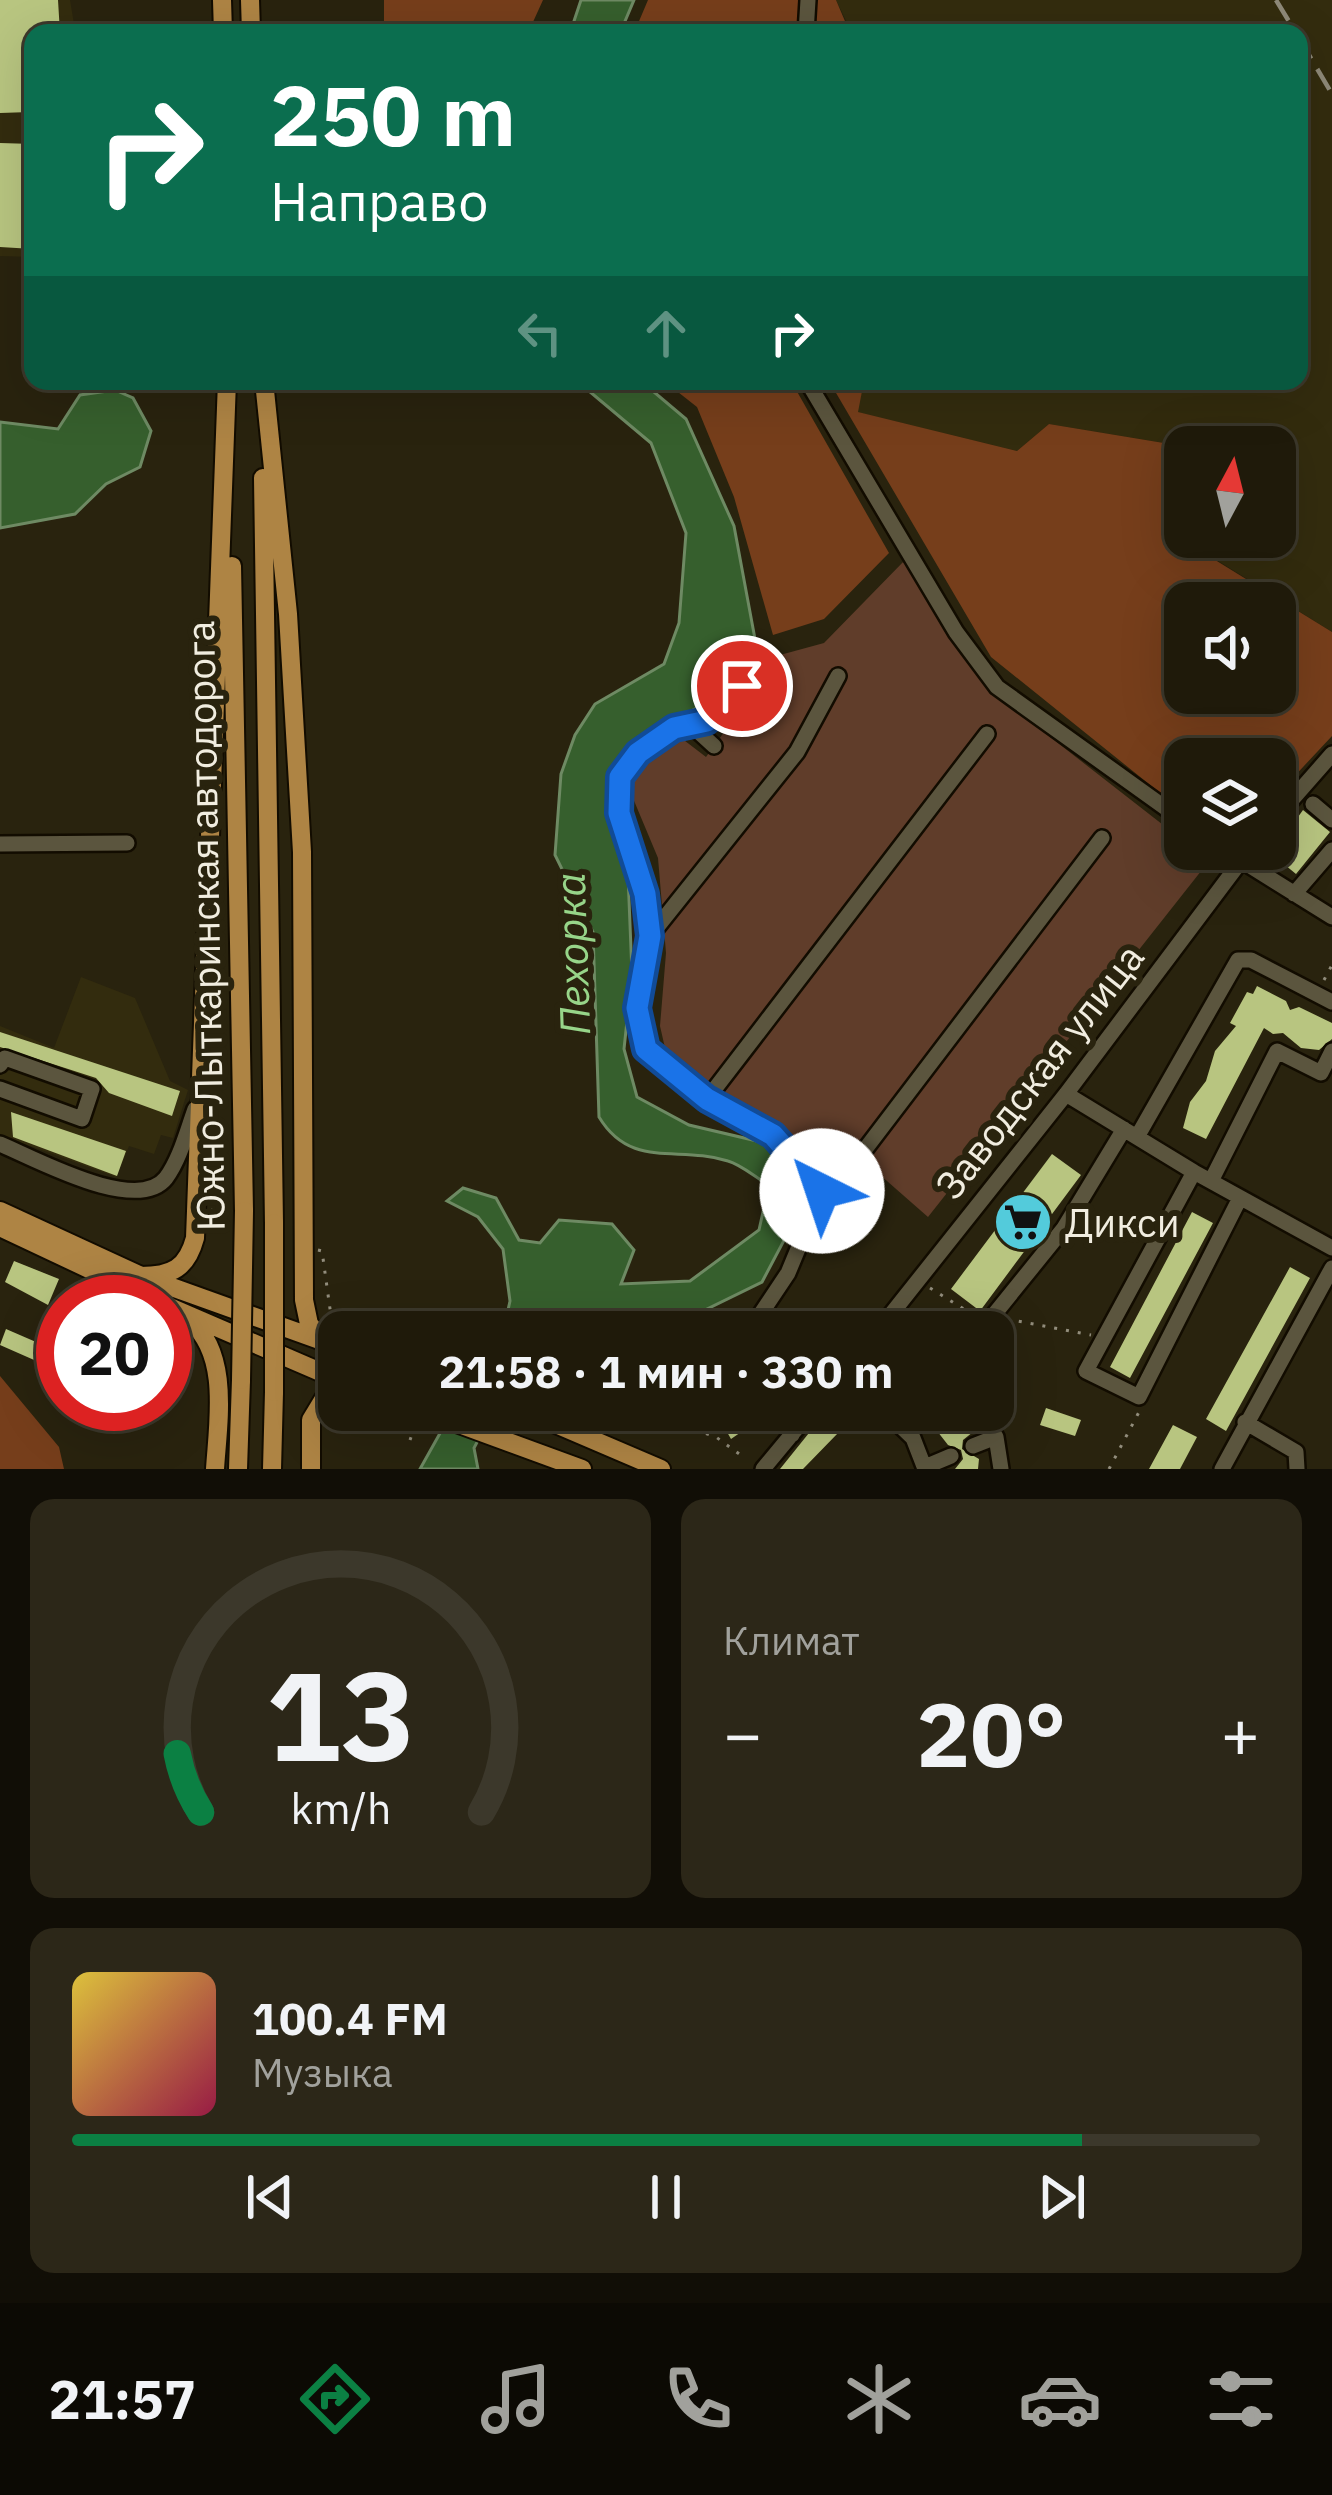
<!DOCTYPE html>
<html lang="ru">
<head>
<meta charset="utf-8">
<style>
	body { margin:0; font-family:"IBM Plex Sans",sans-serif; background:#2c2718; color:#f1f3f6; height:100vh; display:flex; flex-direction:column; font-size:45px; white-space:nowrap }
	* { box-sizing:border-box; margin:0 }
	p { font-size:39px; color:#a1a19c }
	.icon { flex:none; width:66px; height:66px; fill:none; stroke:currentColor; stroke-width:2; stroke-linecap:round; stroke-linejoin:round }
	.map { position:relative; height:1469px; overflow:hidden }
	.side { display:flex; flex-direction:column; gap:30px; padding:30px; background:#110e06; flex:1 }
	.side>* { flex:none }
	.banner { position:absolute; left:24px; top:24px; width:1284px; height:366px; border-radius:24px; box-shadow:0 12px 48px #0002,0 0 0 3px #3c382b; background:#0b6e4f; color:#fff; overflow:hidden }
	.needle { width:78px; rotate:7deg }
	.buttons { position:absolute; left:1164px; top:426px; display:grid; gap:24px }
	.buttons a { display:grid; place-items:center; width:132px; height:132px; border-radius:24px; background:#1f1a0a; box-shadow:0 12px 48px #0002,0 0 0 3px #3c382b; font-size:60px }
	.speed { position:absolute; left:36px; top:1275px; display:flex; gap:24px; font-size:60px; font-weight:700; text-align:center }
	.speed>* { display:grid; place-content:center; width:156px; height:156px; border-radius:50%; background:#1f1a0a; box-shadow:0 12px 48px #0002,0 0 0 3px #3c382b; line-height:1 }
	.speed .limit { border:18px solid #d22; background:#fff; color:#111 }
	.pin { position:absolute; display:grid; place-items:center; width:102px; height:102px; color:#fff; margin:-51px; border:6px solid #fff; border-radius:50%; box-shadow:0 3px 12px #0007 }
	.me { position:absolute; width:132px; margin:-66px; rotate:319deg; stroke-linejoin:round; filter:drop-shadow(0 0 9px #0008) }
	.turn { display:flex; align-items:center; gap:42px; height:252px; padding:0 48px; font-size:54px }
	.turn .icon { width:156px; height:156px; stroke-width:2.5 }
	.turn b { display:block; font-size:84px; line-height:102px }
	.lanes { display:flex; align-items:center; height:114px; padding:0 48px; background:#0003; justify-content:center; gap:60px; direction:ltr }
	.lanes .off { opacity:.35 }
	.big { font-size:90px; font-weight:700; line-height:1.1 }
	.side .card { flex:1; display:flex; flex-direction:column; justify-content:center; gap:18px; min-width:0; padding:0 42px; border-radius:24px; background:#2c2718 }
	.side .dial { align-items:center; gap:0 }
	.dial svg { height:312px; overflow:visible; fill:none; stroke:#3c382b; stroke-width:7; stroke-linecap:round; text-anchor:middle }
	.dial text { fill:#f1f3f6; stroke:none }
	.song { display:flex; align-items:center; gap:36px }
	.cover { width:144px; height:144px; border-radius:18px; background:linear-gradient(135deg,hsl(50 70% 55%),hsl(340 70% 35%)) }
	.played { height:12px; border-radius:6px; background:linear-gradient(90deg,#0b8043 85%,#3c382b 85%) }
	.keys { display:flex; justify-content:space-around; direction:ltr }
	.heat { display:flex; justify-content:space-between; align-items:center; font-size:66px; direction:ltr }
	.side .tiles { flex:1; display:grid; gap:30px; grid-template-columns:1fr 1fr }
	.card:last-child { grid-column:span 2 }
	.trip { position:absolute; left:318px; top:1311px; width:696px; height:120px; border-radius:24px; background:#1f1a0a; box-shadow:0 12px 48px #0002,0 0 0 3px #3c382b; font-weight:700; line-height:120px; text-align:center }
	.tab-bar { display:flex; height:192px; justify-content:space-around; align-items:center; background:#0c0a04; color:#a1a19c }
	.tab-bar .icon { width:84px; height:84px }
	.tab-bar .on { color:#0b8043 }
	.tab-bar b { font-size:54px; color:#f1f3f6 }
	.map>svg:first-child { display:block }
</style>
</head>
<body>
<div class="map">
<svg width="1332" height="1469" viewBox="0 0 1332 1469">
	<rect width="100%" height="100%" fill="#29230e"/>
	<!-- built -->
	<path fill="#332c0e" d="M0,0H70L75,30L154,32L33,33V257L0,256Z
		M836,0H1332V632L1199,549L1203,537H1275V447H1188L1049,424L1017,451L857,412L864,381H1299V33H852Z
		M81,977L135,998L170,1081L188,1090L173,1138L161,1135L154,1154L129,1146L116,1177L0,1135V1026L54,1048Z"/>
	<!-- green -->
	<path fill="#603d2a" d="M906,559L995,694L1185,842V849H1194L1209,861L928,1217L855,1153L827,1181L784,1134L670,1070L660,1026L666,953L658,858L627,784L676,734L706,757L780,655L824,643Z"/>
	<!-- forest -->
	<path fill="#763e1b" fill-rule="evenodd" d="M384,0H543L528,33H384Z
		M648,0H836L850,33H634Z
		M664,381H791L889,553L824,619L773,635L734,497L697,407Z
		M829,381H864L858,412L1017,451L1049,424L1188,447L1185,537H1203L1199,550L1332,632V736L1275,797V759H1185V813L991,657ZM1275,603V693H1185V603Z
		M0,1376L59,1447L64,1469H0Z"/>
	<!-- water -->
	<path fill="#365f2d" stroke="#6e8a63" stroke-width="3" d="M581,0H634L620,33H570Z
		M577,381H641L686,419L734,526L755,639L730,689L651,734L612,779L614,813L627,850L632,974L624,1049L637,1097L689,1125L774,1145L796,1176L799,1212L762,1282L660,1332H490L508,1310L510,1301L503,1249L478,1217L447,1201L463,1188L496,1198L519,1240L540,1243L559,1220L612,1224L634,1250L621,1284L690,1281L759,1230L769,1185C756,1178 742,1165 728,1161C678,1145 631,1170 599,1117L593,932L555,855L561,774L575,735L595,704L664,664L679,623L686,533L651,443Z
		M115,390L133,398L151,431L140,467L106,484L75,514L0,528V422L58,429L80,395Z
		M453,1410H494L474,1448L478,1469H420Z"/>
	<!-- building -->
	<path fill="#b8c580" d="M0,0H58L60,33H27L30,112L0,113Z
		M0,143L33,144V249L0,247Z
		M1303,810L1330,832L1296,874L1268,851L1275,849Z
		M1257,986L1286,1001L1290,1010L1299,1007L1332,1023V1039L1319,1050L1301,1048L1283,1033L1273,1034L1264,1028L1206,1139L1183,1128L1190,1102L1206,1081L1215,1051L1236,1026L1230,1023L1247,992L1253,994Z
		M0,1032L180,1091L172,1116L109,1093L96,1078L0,1047Z
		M11,1112L126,1151L117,1176L13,1137Z
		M1052,1154L1081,1175L980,1311L951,1289Z
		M1192,1212L1213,1223L1130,1378L1110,1367Z
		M14,1261L59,1279L48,1305L5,1282Z
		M1290,1267L1310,1278L1226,1431L1206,1419Z
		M63,1304V1338L50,1367L0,1345L6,1329L36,1342L43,1327L51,1331Z
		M1046,1408L1081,1420L1075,1436L1040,1425Z
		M699,1410H770V1412L731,1439L723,1425L715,1432Z
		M915,1410H955L973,1432L963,1440L962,1449L979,1459L978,1469H955L963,1459L961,1450L948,1445L934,1427L931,1430Z
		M821,1418L838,1433L803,1469H780Z
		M1173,1425L1197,1437L1180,1469H1149Z"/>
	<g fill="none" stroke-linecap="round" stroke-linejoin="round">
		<defs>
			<path id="minor" d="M806,33L808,0
				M807,381L956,632L997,687L1185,822
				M690,724L714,746
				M1313,804L1332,820
				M1275,819L1332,754
				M0,844L127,843
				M1223,849L1332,917
				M1294,894L1332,850
				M650,936L645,894L618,813L620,777L638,753L674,728L707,720L742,686
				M0,1065L5,1058L92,1089L82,1119L0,1089
				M1066,1094L1194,1172L1332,1248
				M707,1099L646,1049L637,1008L650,936L797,752L838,676
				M1137,1137L1238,960H1251L1332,1002
				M0,1144C36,1159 137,1215 166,1178C180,1159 187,1131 195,1109
				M1194,1172L1086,1371L1139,1397L1240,1198
				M1211,1181L1277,1051L1321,1073L1332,1051
				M822,1191L773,1135L707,1099L987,734
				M891,1315L909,1332
				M756,1332L754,1324L788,1273L822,1191L860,1156L1102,838
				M877,1332L1066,1094L1250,849
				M980,1332L1064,1228L1124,1129
				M782,1410L792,1435
				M884,1410L913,1438L925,1469
				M980,1410L996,1437L1001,1469
				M1245,1422L1296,1452L1297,1469
				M973,1446L996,1437
				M925,1467L951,1456
				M763,1469L812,1410
				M1222,1469L1332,1268"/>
			<path id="major" d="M222,0L223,33
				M250,0L251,33
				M264,381L288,614L302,852L304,1300L309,1324L324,1342
				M263,478L274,1223
				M232,566L244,1211
				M0,1211L141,1276L339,1347
				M0,1227L159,1302
				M141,1276C172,1276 187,1268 195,1238L227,381
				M165,1305L339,1380
				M190,1321C230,1354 218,1422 215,1469
				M421,1410L582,1469
				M523,1410L661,1469
				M238,1469L241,1380
				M272,1469L274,1392
				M311,1469V1420L328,1392L339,1388"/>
		</defs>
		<!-- minor casing -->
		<use href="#minor" stroke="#120c00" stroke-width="20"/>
		<!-- major casing -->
		<use href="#major" stroke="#120c00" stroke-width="22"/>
		<!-- path -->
		<path stroke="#928d7c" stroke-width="3" stroke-dasharray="3 9" stroke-linecap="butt" d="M1324,980L1332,965
			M211,1210L230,1217
			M318,1250L322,1251L331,1316L375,1332
			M930,1288L967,1311L980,1314
			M1007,1319L1091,1335
			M638,1410L716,1437L746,1459
			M410,1440L416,1423
			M1109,1469L1139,1412"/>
		<!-- minor -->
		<use href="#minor" stroke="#5b553e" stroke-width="15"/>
		<!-- major -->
		<use href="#major" stroke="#ae8444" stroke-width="18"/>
		<!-- rail -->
		<path stroke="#8e8978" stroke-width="4.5" stroke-dasharray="24 12" stroke-linecap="butt" d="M1276,0L1296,33
			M1299,38L1332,94"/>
		<defs>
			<path id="major-bridge" d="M241,1380L244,1211
				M274,1392V1223"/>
		</defs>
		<!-- major-bridge casing -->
		<use href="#major-bridge" stroke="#120c00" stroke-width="22" stroke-linecap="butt"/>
		<!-- major-bridge -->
		<use href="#major-bridge" stroke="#ae8444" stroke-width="18"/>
	</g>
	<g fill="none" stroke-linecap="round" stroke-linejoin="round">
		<defs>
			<path id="route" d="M742,686L707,721L674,728L638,753L620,777L619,813L645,894L650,936L637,1008L646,1049L707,1099L773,1135L822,1191"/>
		</defs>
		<!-- route casing -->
		<use href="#route" stroke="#114b97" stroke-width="30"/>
		<!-- route -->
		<use href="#route" stroke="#1a73e8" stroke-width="21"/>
	</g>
	<!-- icons -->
	<defs>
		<symbol id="supermarket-disc" viewBox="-11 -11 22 22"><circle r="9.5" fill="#53cbdb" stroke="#29230e"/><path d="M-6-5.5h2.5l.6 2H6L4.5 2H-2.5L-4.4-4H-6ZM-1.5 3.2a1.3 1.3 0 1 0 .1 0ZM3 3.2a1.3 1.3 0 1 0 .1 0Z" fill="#111"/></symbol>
	</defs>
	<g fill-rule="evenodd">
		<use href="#supermarket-disc" x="990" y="1189" width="66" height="66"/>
	</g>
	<g text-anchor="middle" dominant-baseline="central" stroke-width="12" stroke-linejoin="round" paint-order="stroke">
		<!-- street labels -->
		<g font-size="39" fill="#f1ede0" stroke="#29230e">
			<text transform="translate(205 926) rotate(-91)">Южно-Лыткаринская автодорога</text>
			<text transform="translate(1039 1071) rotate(-52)">Заводская улица</text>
		</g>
		<!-- poi labels -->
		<g font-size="39" fill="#f1ede0" stroke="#29230e" text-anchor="start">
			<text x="1065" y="1222">Дикси</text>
		</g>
		<!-- water labels -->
		<g font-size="42" font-style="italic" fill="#97d589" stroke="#29230e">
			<text transform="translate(572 954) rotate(-92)">Пехорка</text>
		</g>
	</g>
</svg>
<div class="buttons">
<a><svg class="needle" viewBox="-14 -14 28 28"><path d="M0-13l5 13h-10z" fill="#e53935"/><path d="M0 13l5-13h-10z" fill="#a1a19c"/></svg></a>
<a><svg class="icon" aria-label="sound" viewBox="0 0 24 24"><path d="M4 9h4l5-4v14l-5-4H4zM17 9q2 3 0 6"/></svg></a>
<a><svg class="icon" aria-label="layers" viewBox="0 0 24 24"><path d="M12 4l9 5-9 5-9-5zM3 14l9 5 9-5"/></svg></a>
</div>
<div class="speed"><div class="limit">20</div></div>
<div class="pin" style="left:742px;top:686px;background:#d93025"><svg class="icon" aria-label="arrive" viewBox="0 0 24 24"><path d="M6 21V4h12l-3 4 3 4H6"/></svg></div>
<svg class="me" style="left:822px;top:1191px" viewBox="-20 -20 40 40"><circle r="19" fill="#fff"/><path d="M0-13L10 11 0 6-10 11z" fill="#1a73e8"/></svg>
<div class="trip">21:58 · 1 мин · 330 m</div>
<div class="banner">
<div class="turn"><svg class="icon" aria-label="right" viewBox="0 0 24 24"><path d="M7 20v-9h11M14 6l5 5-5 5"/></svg><div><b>250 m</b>Направо</div></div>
<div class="lanes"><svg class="icon off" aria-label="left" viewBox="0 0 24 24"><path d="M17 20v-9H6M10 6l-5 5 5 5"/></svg><svg class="icon off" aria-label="ahead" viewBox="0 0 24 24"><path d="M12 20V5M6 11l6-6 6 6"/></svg><svg class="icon" aria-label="right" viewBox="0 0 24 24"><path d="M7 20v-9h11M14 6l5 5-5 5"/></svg></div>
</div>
</div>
<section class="side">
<div class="tiles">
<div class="card dial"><svg viewBox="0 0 100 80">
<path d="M14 69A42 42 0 1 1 86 69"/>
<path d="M14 69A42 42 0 0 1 8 54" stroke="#0b8043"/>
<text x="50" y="56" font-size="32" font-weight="700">13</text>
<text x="50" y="72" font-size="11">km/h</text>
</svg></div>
<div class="card"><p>Климат</p>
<div class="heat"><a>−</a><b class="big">20°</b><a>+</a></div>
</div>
<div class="card">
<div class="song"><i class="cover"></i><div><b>100.4 FM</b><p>Музыка</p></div></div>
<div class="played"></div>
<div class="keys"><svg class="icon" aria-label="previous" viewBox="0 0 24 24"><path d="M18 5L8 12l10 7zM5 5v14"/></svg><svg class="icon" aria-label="pause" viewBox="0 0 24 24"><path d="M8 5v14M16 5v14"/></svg><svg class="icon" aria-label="next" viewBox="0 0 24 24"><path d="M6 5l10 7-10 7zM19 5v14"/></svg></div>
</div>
</div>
</section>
<nav class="tab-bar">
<b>21:57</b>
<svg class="icon on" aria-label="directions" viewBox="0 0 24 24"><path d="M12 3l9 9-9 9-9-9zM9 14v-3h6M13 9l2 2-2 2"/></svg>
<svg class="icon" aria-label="music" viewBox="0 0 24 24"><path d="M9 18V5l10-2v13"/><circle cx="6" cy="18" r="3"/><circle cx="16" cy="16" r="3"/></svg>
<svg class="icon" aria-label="phone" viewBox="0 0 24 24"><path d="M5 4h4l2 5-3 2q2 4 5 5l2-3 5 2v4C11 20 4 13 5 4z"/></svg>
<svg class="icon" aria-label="climate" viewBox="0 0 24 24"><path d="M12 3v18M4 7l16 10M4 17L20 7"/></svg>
<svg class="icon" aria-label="car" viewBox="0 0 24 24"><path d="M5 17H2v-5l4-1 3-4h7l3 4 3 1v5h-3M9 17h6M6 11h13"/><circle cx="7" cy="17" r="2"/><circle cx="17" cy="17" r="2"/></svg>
<svg class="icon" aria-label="filters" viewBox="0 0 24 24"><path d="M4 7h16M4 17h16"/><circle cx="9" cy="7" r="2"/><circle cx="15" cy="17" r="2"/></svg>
</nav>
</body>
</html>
